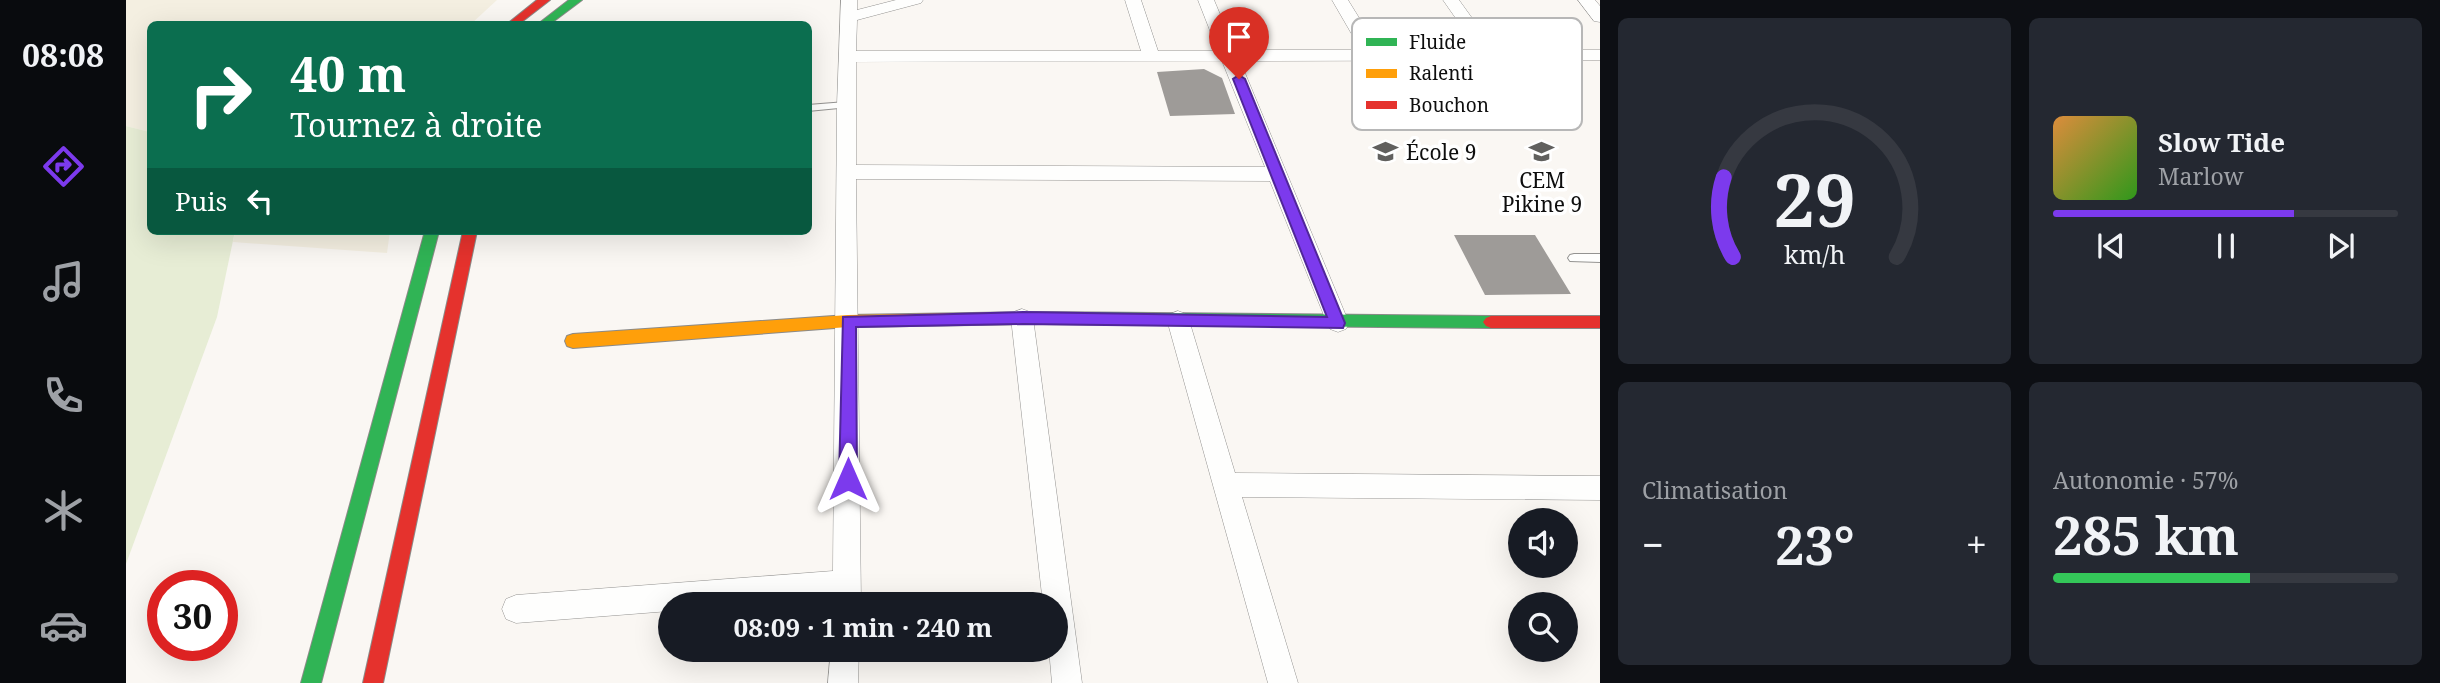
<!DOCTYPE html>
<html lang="fr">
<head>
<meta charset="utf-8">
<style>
	body { margin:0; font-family:"Noto Serif",serif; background:#242831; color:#f1f3f6; height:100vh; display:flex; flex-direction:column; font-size:26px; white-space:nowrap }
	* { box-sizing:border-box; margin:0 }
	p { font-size:23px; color:#9ea1a6 }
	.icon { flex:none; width:38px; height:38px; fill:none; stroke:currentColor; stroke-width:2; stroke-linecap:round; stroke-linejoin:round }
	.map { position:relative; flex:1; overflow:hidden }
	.details { display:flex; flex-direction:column; gap:18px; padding:18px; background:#0d0f14; width:840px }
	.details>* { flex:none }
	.hud { position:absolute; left:21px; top:21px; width:665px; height:214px; border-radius:10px; box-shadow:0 7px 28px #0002; background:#0b6e4f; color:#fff; overflow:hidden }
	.buttons { position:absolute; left:1382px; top:508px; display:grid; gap:14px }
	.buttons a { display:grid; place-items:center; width:70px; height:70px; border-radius:50%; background:#171b24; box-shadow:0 7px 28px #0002; font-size:35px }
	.speed { position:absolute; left:21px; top:570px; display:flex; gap:14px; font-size:35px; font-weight:700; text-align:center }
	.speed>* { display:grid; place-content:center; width:91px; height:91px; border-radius:50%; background:#171b24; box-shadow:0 7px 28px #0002; line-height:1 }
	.speed .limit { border:10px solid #d22; background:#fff; color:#111 }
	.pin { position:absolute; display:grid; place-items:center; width:60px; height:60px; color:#fff; margin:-72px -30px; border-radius:50% 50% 50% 0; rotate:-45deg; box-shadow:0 0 7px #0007 }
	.pin .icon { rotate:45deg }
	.me { position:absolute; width:77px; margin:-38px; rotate:0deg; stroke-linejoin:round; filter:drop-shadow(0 0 5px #0008) }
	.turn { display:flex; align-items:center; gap:24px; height:147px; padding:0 28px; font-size:32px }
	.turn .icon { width:91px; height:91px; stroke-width:2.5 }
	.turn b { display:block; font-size:49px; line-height:60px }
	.then { display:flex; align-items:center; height:66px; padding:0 28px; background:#0003; gap:14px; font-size:26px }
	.big { font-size:52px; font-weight:700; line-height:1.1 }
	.details .card { flex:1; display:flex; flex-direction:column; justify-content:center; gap:10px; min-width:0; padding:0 24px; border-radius:10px; background:#242831 }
	.details .dial { align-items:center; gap:0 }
	.dial svg { height:182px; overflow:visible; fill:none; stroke:#363941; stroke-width:7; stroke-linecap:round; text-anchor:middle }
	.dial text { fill:#f1f3f6; stroke:none }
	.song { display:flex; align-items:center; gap:21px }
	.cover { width:84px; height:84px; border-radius:10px; background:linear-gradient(135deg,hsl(30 70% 55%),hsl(110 70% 35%)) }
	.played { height:7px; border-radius:4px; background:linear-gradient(90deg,#7c3aed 70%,#363941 70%) }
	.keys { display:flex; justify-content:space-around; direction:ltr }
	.heat { display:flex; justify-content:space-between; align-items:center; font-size:38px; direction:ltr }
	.charge { height:10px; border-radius:5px; background:linear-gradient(90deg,#34c759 57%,#363941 0) }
	.details .tiles { flex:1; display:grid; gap:18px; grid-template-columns:repeat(2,1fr) }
	.trip { position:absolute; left:532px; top:592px; width:410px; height:70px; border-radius:35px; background:#171b24; box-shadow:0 7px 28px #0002; font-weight:700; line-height:70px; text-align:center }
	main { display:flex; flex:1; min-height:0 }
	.menu { display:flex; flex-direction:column; width:126px; justify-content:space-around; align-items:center; background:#090b0e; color:#9ea1a6 }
	.menu .icon { width:49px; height:49px }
	.menu .selected { color:#7c3aed }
	.menu b { font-size:32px; color:#f1f3f6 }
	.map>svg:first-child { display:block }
</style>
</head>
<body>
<main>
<nav class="menu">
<b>08:08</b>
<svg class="icon selected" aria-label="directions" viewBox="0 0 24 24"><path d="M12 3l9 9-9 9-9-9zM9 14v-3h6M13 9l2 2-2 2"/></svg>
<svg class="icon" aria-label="music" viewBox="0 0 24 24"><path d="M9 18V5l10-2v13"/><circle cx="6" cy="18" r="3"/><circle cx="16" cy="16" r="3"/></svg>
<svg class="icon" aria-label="phone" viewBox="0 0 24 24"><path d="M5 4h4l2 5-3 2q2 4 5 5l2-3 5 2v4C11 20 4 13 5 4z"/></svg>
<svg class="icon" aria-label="climate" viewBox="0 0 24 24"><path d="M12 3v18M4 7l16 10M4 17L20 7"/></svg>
<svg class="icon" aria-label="car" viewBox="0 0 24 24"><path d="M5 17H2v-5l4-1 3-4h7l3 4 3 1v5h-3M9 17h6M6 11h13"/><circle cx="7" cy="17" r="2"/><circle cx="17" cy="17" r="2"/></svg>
</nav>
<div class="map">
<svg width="1474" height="683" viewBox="0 0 1474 683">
	<rect width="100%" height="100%" fill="#faf7f3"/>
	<!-- farmland -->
	<path fill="#f4efe1" d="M0,0H371L345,24H24V132L0,126Z
		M109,231H264L261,253L107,242Z"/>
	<!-- green -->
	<path fill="#e7edd5" d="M0,126L24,132V231H109L91,317L0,564Z"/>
	<!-- building -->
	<path fill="#9e9b98" d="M1078,69L1096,78L1109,114L1044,116L1031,72Z
		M1328,235H1409L1445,294L1359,295Z"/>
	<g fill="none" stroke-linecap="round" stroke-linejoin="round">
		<defs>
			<path id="lane" d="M720,102L725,105L723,107L682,111V105Z
				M1448,254H1474V262L1444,261L1442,258L1444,255Z"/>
			<path id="street" d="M715,0H731V10L770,0H797L795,3L731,20L730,51H1015L999,0H1015L1032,51H1092L1072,0H1088L1109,50H1235L1206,0H1222L1253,50H1352L1317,0H1333L1369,50H1474V60L1114,61L1223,323L1220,329L1212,332L1204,329L1201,323L1144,181L730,179L735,604H707V599L641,604H544V611L390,623L380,619L376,609L380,599L390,595L707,571L711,105ZM1096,61L1139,167L730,165V62Z
				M1452,0H1469L1474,6V22L1468,21Z
				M896,309L904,312L907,318L956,683H926L923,649H929V604H917L885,318L888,312Z
				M1052,311L1060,314L1063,320L1109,473L1474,476V500L1116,497L1172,683H1142L1041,320L1044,314Z
				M705,649H733L732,683H702Z"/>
			<path id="fast" d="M443,0H456L424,24H412Z
				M299,231H313L195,683H175Z
				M913,312L1365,316L1370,318L1373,322L1370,326L1365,328L913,324L908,322L905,318L908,314Z"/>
			<path id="slow" d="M913,312L918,314L921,318L918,322L913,324L722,327L447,348L441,346L439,341L441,336L447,334L722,315Z"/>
			<path id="jam" d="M411,0H424L393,24H381Z
				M337,231H351L257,683H237Z
				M1365,316H1474V328H1365L1360,326L1357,322L1360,318Z"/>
		</defs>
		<!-- lane casing -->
		<use href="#lane" stroke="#949391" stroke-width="2"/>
		<!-- street casing -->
		<use href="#street" stroke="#949391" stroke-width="1"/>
		<!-- fast casing -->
		<use href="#fast" stroke="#8b8a88" stroke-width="2"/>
		<!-- slow casing -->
		<use href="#slow" stroke="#8b8a88" stroke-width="2"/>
		<!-- jam casing -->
		<use href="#jam" stroke="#8b8a88" stroke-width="2"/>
		<!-- lane -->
		<use href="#lane" fill="#fefefd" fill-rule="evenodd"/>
		<!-- street -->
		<use href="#street" fill="#fefefd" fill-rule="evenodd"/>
		<!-- fast -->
		<use href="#fast" fill="#30b455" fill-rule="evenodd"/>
		<!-- slow -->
		<use href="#slow" fill="#ff9f0a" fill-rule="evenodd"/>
		<!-- jam -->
		<use href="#jam" fill="#e5322d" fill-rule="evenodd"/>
	</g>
	<!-- route -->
	<path fill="#7c3aed" stroke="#51269a" stroke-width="2" d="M1113,75L1119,79L1219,323L1217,328L897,324L730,327L731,479L728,485L722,487L716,485L713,479L717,317L897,312L1201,317L1107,79Z"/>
	<!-- icons -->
	<defs>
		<symbol id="school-bare" viewBox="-9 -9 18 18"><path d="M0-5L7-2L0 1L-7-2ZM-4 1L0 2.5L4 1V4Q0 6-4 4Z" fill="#61605e" stroke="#fff" stroke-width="2.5" paint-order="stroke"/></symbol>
	</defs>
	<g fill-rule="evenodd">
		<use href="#school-bare" x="1398" y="134" width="35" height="35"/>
		<use href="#school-bare" x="1242" y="134" width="35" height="35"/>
	</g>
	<g text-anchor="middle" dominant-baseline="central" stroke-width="7" stroke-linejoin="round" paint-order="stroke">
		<!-- poi labels -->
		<g font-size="21" fill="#0e0e0e" stroke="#fff" text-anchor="start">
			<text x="1280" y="152">École 9</text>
			<text x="1416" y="180" text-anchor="middle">CEM<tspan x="1416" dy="24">Pikine 9</tspan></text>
		</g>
	</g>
	<!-- legend -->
	<rect x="1226" y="18" width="230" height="112" rx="10" fill="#fff" stroke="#b7b7b7" stroke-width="2"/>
	<rect x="1240" y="38" width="31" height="8" fill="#30b455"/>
	<rect x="1240" y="69" width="31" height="9" fill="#ff9f0a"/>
	<rect x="1240" y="101" width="31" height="8" fill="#e5322d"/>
	<g font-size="19" fill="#0e0e0e">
		<text x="1283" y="49">Fluide</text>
		<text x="1283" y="80">Ralenti</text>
		<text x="1283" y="112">Bouchon</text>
	</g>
</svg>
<div class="buttons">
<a><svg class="icon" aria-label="sound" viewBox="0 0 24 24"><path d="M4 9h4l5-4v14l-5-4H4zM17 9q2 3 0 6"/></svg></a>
<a><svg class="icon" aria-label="search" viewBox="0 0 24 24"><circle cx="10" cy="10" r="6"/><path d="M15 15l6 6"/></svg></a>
</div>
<div class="speed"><div class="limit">30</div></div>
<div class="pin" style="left:1113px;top:79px;background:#d93025"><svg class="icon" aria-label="arrive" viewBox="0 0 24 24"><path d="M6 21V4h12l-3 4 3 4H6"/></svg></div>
<svg class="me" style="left:722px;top:479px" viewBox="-20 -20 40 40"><path d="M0-17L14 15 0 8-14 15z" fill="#7c3aed" stroke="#fff" stroke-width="4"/></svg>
<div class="trip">08:09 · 1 min · 240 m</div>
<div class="hud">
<div class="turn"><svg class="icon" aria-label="right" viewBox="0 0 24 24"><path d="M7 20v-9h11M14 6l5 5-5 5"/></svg><div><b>40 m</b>Tournez à droite</div></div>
<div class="then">Puis<svg class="icon" aria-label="left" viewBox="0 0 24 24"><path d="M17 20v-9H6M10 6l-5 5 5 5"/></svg></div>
</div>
</div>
<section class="details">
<div class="tiles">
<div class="card dial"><svg viewBox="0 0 100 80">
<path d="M14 69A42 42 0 1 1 86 69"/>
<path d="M14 69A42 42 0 0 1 10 34" stroke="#7c3aed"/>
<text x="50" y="56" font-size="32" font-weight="700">29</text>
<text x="50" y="72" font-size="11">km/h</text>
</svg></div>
<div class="card">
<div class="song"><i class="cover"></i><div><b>Slow Tide</b><p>Marlow</p></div></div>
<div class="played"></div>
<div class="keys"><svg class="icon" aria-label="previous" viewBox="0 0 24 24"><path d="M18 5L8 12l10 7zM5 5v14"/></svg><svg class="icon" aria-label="pause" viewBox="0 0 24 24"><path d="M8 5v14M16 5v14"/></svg><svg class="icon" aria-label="next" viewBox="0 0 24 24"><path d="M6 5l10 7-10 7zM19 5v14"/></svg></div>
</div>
<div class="card"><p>Climatisation</p>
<div class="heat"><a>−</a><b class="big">23°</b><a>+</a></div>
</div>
<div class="card"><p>Autonomie · 57%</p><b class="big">285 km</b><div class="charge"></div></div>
</div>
</section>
</main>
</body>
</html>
